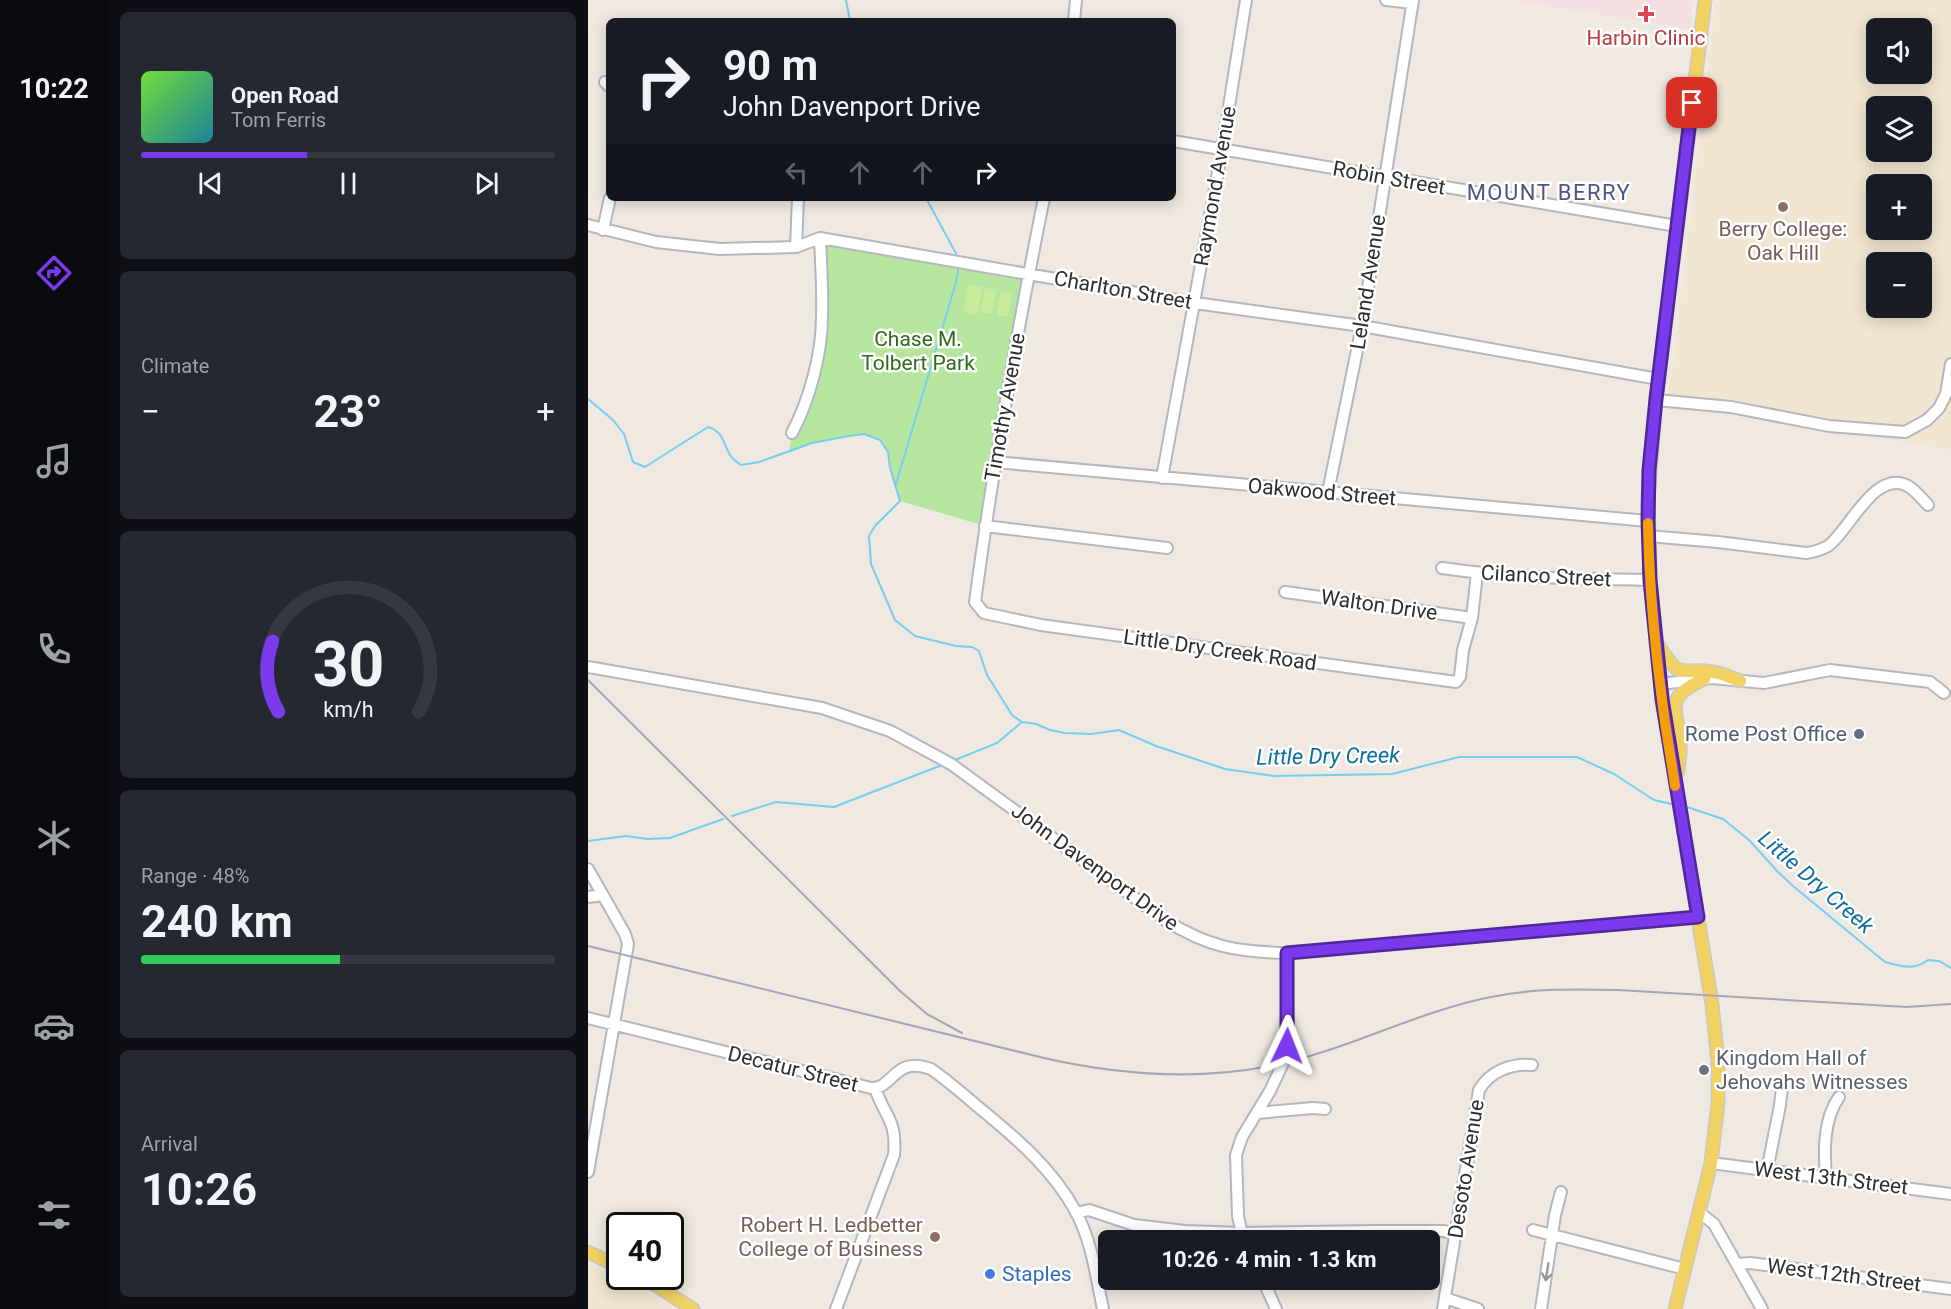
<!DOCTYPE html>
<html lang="en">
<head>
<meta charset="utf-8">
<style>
	body { margin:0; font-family:Roboto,sans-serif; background:#242831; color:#f1f3f6; height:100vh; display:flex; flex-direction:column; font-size:22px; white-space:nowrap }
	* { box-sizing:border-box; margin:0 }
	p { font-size:20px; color:#9ea1a6 }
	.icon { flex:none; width:33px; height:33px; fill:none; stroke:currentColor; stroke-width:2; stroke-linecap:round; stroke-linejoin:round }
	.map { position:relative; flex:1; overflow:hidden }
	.side { display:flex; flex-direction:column; gap:12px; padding:12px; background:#0d0f14; width:480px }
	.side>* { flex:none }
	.banner { position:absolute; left:18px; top:18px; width:570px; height:183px; border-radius:9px; box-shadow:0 3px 15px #0003; background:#171b24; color:#f1f3f6; overflow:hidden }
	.controls { position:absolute; left:1278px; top:18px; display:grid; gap:12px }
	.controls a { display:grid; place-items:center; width:66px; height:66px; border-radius:9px; background:#171b24; box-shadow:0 3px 15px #0003; font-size:30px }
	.speed { position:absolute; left:18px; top:1212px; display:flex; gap:12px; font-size:30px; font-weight:700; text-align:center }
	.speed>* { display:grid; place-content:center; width:78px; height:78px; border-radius:50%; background:#171b24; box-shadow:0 3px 15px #0003; line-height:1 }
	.speed .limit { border:3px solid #111; border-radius:9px; background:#fff; color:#111 }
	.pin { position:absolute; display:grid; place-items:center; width:51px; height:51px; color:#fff; margin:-26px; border-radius:12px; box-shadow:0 3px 9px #0006 }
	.me { position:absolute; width:66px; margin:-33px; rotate:2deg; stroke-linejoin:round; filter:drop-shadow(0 0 4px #0008) }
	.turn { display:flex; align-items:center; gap:21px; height:126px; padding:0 18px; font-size:27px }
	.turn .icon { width:78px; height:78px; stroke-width:2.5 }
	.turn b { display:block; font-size:42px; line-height:51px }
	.lanes { display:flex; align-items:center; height:57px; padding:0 18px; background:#0003; justify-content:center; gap:30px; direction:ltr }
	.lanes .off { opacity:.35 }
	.big { font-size:45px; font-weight:700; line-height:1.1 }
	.side .widget { flex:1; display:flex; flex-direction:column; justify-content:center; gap:9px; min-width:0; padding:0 21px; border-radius:9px; background:#242831 }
	.side .dial { align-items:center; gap:0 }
	.dial svg { height:156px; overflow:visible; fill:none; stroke:#363941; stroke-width:7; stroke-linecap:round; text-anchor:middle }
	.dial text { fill:#f1f3f6; stroke:none }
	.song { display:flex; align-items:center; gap:18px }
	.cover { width:72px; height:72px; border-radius:9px; background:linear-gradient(135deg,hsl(100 70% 55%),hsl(190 70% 35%)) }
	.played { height:6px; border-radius:3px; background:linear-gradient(90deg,#7c3aed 40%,#363941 40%) }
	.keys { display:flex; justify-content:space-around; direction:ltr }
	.heat { display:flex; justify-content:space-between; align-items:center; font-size:33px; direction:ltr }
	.charge { height:9px; border-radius:4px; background:linear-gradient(90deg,#34c759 48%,#363941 0) }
	.trip { position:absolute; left:510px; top:1230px; width:342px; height:60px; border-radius:9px; background:#171b24; box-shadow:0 3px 15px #0003; font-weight:700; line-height:60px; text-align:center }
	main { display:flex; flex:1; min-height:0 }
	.tab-bar { display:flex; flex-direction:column; width:108px; justify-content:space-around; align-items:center; background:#090b0e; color:#9ea1a6 }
	.tab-bar .icon { width:42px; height:42px }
	.tab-bar .current { color:#7c3aed }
	.tab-bar b { font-size:27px; color:#f1f3f6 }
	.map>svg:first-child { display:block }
</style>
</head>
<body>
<main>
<nav class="tab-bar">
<b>10:22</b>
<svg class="icon current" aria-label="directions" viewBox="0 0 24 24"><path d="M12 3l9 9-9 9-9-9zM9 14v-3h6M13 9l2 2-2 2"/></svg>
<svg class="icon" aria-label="music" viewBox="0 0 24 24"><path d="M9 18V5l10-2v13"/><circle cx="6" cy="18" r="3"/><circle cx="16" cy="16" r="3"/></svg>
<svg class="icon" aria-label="phone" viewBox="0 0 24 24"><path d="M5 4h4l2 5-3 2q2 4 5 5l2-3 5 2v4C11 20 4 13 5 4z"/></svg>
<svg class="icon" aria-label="climate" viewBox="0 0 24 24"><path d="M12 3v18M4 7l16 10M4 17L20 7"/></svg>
<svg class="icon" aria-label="car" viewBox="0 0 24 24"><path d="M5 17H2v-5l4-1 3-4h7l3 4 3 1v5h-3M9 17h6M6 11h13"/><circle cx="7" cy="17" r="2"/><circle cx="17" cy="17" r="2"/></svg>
<svg class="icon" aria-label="filters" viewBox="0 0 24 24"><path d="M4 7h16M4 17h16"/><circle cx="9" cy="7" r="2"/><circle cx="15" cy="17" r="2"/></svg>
</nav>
<section class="side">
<div class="widget">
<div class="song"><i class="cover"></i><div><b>Open Road</b><p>Tom Ferris</p></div></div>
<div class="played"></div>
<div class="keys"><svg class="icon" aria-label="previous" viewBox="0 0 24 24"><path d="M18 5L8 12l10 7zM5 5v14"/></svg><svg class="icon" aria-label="pause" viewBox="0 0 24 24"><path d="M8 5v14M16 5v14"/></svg><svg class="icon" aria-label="next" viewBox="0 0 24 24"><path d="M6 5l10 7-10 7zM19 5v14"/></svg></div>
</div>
<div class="widget"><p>Climate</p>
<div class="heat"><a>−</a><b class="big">23°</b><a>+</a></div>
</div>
<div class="widget dial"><svg viewBox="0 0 100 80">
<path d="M14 69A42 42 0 1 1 86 69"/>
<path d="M14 69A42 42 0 0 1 11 33" stroke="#7c3aed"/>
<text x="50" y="56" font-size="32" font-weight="700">30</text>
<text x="50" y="72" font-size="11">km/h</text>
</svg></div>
<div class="widget"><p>Range · 48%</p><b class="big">240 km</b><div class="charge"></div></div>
<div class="widget"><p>Arrival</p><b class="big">10:26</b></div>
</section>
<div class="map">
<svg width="1363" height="1309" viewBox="0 0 1363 1309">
	<rect width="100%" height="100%" fill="#efe9e1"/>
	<!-- education -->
	<path fill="#f0e6d1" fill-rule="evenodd" d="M1128,0H1363V450L1079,402L1084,372ZM1288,28H1334V74H1288ZM1288,106H1334V152H1288ZM1288,184H1334V230H1288ZM1288,262H1334V308H1288Z
		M5,1266L34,1280L85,1309H0V1269Z"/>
	<!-- medical -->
	<path fill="#f5dfe0" d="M923,0H1105L1102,29Z"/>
	<!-- green -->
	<path fill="#b6e59e" d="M232,238L441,273L397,526L312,501L302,468L300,452L292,440L276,434L224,443L201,453L204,433L233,332Z"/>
	<!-- pitch -->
	<path fill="#c9ec9a" d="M381,284L395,287L389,315L375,312Z
		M397,288L408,290L404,314L393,312Z
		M413,291L424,293L420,317L409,315Z"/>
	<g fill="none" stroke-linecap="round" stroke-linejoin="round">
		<!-- stream -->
		<path stroke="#75cff0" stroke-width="2" d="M258,0L262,21
			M338,198L371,259
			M0,399L25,420L36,434L45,462L57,467L120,427C135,431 135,443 142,455C144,459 149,462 153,465L171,462L224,443L261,436L276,434L292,440L300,452L302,468L312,501L287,526L281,536L283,564L307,620L327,636L368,646L384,647L391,651L399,675L424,715L434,722L448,724L462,730L477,733L503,734L531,730L568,746L637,769L685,776L804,774L871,757H989L1026,774L1066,800L1088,805
			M308,484L368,282L371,265
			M367,760L409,743L434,722
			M1096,806L1135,819L1161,840L1190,872L1205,886L1297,962C1313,966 1326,971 1340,960L1351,961L1363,968
			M144,816L188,802L246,807L354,765
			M0,841L38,836L60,839L82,838L135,819"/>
		<defs>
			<path id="minor" d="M798,0L824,3
				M486,21L488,0
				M17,82L21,86
				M585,141L1089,226
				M456,198C429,332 405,466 387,602L396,613L453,625L868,682L872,677L875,650L884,618L889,573
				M0,225L68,242L132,249L208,247L232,238L607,303L774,326L1070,379
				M15,230L22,198
				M208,247L210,198
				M1068,400L1143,407L1241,426L1317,432L1339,420L1351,408L1358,394L1363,364
				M204,433C221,401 234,354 234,317C235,291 233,264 232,238
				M407,462L1060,521
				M574,478L634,150L658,0
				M740,492L774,326L825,0
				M397,526L579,548
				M1060,536L1130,542L1218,553C1226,552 1233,550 1240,546C1261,531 1287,468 1320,486C1327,490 1334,499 1340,505
				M854,568C923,578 992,579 1062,580
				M697,592L884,618
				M0,667L234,708L302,731L363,764L577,920C620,947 649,952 699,953L1110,917
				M1072,684L1124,678L1176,683L1242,670L1342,682L1356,693
				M0,869L37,934L40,944L0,1172
				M0,897L15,895
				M0,1018L283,1088C306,1089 306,1055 343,1069C359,1080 374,1093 389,1106C427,1137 465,1169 488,1212C504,1242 508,1276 515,1309
				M669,1113L725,1108L737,1109
				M1123,1163L1363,1194
				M1179,1171L1192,1105L1194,1087
				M1238,1178C1236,1151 1235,1120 1251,1097
				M488,1213L501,1210L546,1225L597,1231L653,1233L790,1231H856L868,1234
				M1112,1213L1126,1224L1174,1309
				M945,1230L1097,1269
				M655,1238L650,1216L648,1155L654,1137L682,1091L695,1063L700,1023L699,953
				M1149,1264L1162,1263L1363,1289
				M675,1280L688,1309
				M857,1298L890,1309
				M248,1309L306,1155C309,1119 297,1118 287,1088
				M855,1309L891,1090C902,1071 924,1063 944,1065
				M953,1309L967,1215L973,1192"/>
			<path id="major" d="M1071,646C1094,682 1090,667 1125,672C1134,673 1143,678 1152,681
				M1090,771C1090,763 1093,755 1092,746C1091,708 1072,700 1116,679
				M0,1252L32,1267
				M53,1276L105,1309
				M1087,1309L1123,1163L1130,1103V1062L1124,1004L1074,699L1062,580L1060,497L1068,400L1117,0"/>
		</defs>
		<!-- minor casing -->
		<use href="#minor" stroke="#b4b7c1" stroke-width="14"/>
		<!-- major casing -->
		<use href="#major" stroke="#c9c9c9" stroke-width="15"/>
		<!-- minor -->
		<use href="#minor" stroke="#fff" stroke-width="10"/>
		<!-- major -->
		<use href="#major" stroke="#f2d163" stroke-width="12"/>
		<!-- rail -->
		<path stroke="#a3a6b8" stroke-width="2" d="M0,680L312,991L339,1014L374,1033
			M0,946L456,1058C531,1075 606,1081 682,1066C758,1051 827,1012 903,997C946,988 987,989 1030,990L1319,1007L1363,1004"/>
	</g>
	<!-- one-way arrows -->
	<defs><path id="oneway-shaft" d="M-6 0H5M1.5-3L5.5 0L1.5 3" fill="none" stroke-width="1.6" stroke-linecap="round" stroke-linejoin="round" transform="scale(1.5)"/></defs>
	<use stroke="#969696" href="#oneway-shaft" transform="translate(959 1272) rotate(99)"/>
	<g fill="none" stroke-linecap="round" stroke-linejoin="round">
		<defs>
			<path id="route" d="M699,1046V953L1110,917L1074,699L1062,580L1060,521L1061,470L1068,399L1104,103"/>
		</defs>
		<!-- route casing -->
		<use href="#route" stroke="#51269a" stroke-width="15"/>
		<!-- route -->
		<use href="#route" stroke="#7c3aed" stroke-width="10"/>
		<!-- slow -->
		<path stroke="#f59e0b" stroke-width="10" d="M1060,523C1061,581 1066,640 1074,699C1077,728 1083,757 1087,786"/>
	</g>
	<!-- markers -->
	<path fill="#e0444e" stroke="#fff" stroke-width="2" d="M1055 5h6v6h6v6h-6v6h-6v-6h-6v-6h6z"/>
	<g fill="#8d6e63" stroke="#fff" stroke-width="2">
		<circle cx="1195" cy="207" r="6"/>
		<circle cx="347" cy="1237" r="6"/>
	</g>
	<circle fill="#5c6f8a" stroke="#fff" stroke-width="2" cx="1271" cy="734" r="6"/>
	<circle fill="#6b7280" stroke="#fff" stroke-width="2" cx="1116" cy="1070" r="6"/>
	<circle fill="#3f7fe0" stroke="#fff" stroke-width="2" cx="402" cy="1274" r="6"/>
	<g text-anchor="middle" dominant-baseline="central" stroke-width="5" stroke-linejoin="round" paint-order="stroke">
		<!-- health labels -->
		<g font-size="21" fill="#be3a42" stroke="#fff">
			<text x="1058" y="38">Harbin Clinic</text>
		</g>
		<!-- street labels -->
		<g font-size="21" fill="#2e2e2e" stroke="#fff">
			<text transform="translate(801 178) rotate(10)">Robin Street</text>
			<text transform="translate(627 186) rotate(-80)">Raymond Avenue</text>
			<text transform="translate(780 282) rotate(-81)">Leland Avenue</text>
			<text transform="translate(535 290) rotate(10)">Charlton Street</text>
			<text transform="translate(417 407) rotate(-80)">Timothy Avenue</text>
			<text transform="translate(734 492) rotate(5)">Oakwood Street</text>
			<text transform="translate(958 576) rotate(3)">Cilanco Street</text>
			<text transform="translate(791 605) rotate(8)">Walton Drive</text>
			<text transform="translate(632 650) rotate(8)">Little Dry Creek Road</text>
			<text transform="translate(507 867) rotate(36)">John Davenport Drive</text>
			<text transform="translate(205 1069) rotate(14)">Decatur Street</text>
			<text transform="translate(878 1169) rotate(-81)">Desoto Avenue</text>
			<text transform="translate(1243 1178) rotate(7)">West 13th Street</text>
			<text transform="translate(1256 1275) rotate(7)">West 12th Street</text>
		</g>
		<!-- education labels -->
		<g font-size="21" fill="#785e54" stroke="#fff">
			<text x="1195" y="229">Berry College:<tspan x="1195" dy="24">Oak Hill</tspan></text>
			<text x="335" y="1225" text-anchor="end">Robert H. Ledbetter<tspan x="335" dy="24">College of Business</tspan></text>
		</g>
		<!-- park labels -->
		<g font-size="21" fill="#2c6e1b" stroke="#fff">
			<text x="330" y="339">Chase M.<tspan x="330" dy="24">Tolbert Park</tspan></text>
		</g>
		<!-- service labels -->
		<g font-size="21" fill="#4e5e75" stroke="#fff" text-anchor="end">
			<text x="1259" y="734">Rome Post Office</text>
		</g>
		<!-- worship labels -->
		<g font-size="21" fill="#5b616d" stroke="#fff" text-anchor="start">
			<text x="1128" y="1058">Kingdom Hall of<tspan x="1128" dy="24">Jehovahs Witnesses</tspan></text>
		</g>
		<!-- shop labels -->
		<g font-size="21" fill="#366cbe" stroke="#fff" text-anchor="start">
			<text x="414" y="1274">Staples</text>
		</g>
		<!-- neighbourhood labels -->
		<g font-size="22" letter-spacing="1.5" fill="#4d5680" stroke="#fff">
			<text x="961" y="192">MOUNT BERRY</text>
		</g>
		<!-- water labels -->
		<g font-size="22" font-style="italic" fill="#0d6fa3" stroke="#fff">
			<text transform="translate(740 756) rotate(-1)">Little Dry Creek</text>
			<text transform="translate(1228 882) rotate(41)">Little Dry Creek</text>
		</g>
	</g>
</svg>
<div class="controls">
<a><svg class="icon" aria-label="sound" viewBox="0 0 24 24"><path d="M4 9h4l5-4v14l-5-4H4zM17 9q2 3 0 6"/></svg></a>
<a><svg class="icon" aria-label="layers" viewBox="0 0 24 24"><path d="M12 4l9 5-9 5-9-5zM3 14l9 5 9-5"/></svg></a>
<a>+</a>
<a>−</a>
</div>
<div class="speed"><div class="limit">40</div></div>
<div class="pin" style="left:1104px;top:103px;background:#d93025"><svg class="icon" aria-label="arrive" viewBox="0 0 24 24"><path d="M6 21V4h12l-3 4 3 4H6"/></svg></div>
<svg class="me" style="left:699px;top:1046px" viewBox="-20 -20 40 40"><path d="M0-17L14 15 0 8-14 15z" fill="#7c3aed" stroke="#fff" stroke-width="4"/></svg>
<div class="trip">10:26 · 4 min · 1.3 km</div>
<div class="banner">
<div class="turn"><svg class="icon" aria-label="right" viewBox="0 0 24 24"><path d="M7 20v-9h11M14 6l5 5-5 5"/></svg><div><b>90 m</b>John Davenport Drive</div></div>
<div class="lanes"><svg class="icon off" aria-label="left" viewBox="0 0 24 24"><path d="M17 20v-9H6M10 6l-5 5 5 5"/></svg><svg class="icon off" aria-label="ahead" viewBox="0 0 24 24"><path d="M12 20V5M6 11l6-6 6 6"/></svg><svg class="icon off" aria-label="ahead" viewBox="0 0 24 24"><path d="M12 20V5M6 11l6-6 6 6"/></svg><svg class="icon" aria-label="right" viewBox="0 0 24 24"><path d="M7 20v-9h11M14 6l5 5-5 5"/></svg></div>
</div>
</div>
</main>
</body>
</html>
